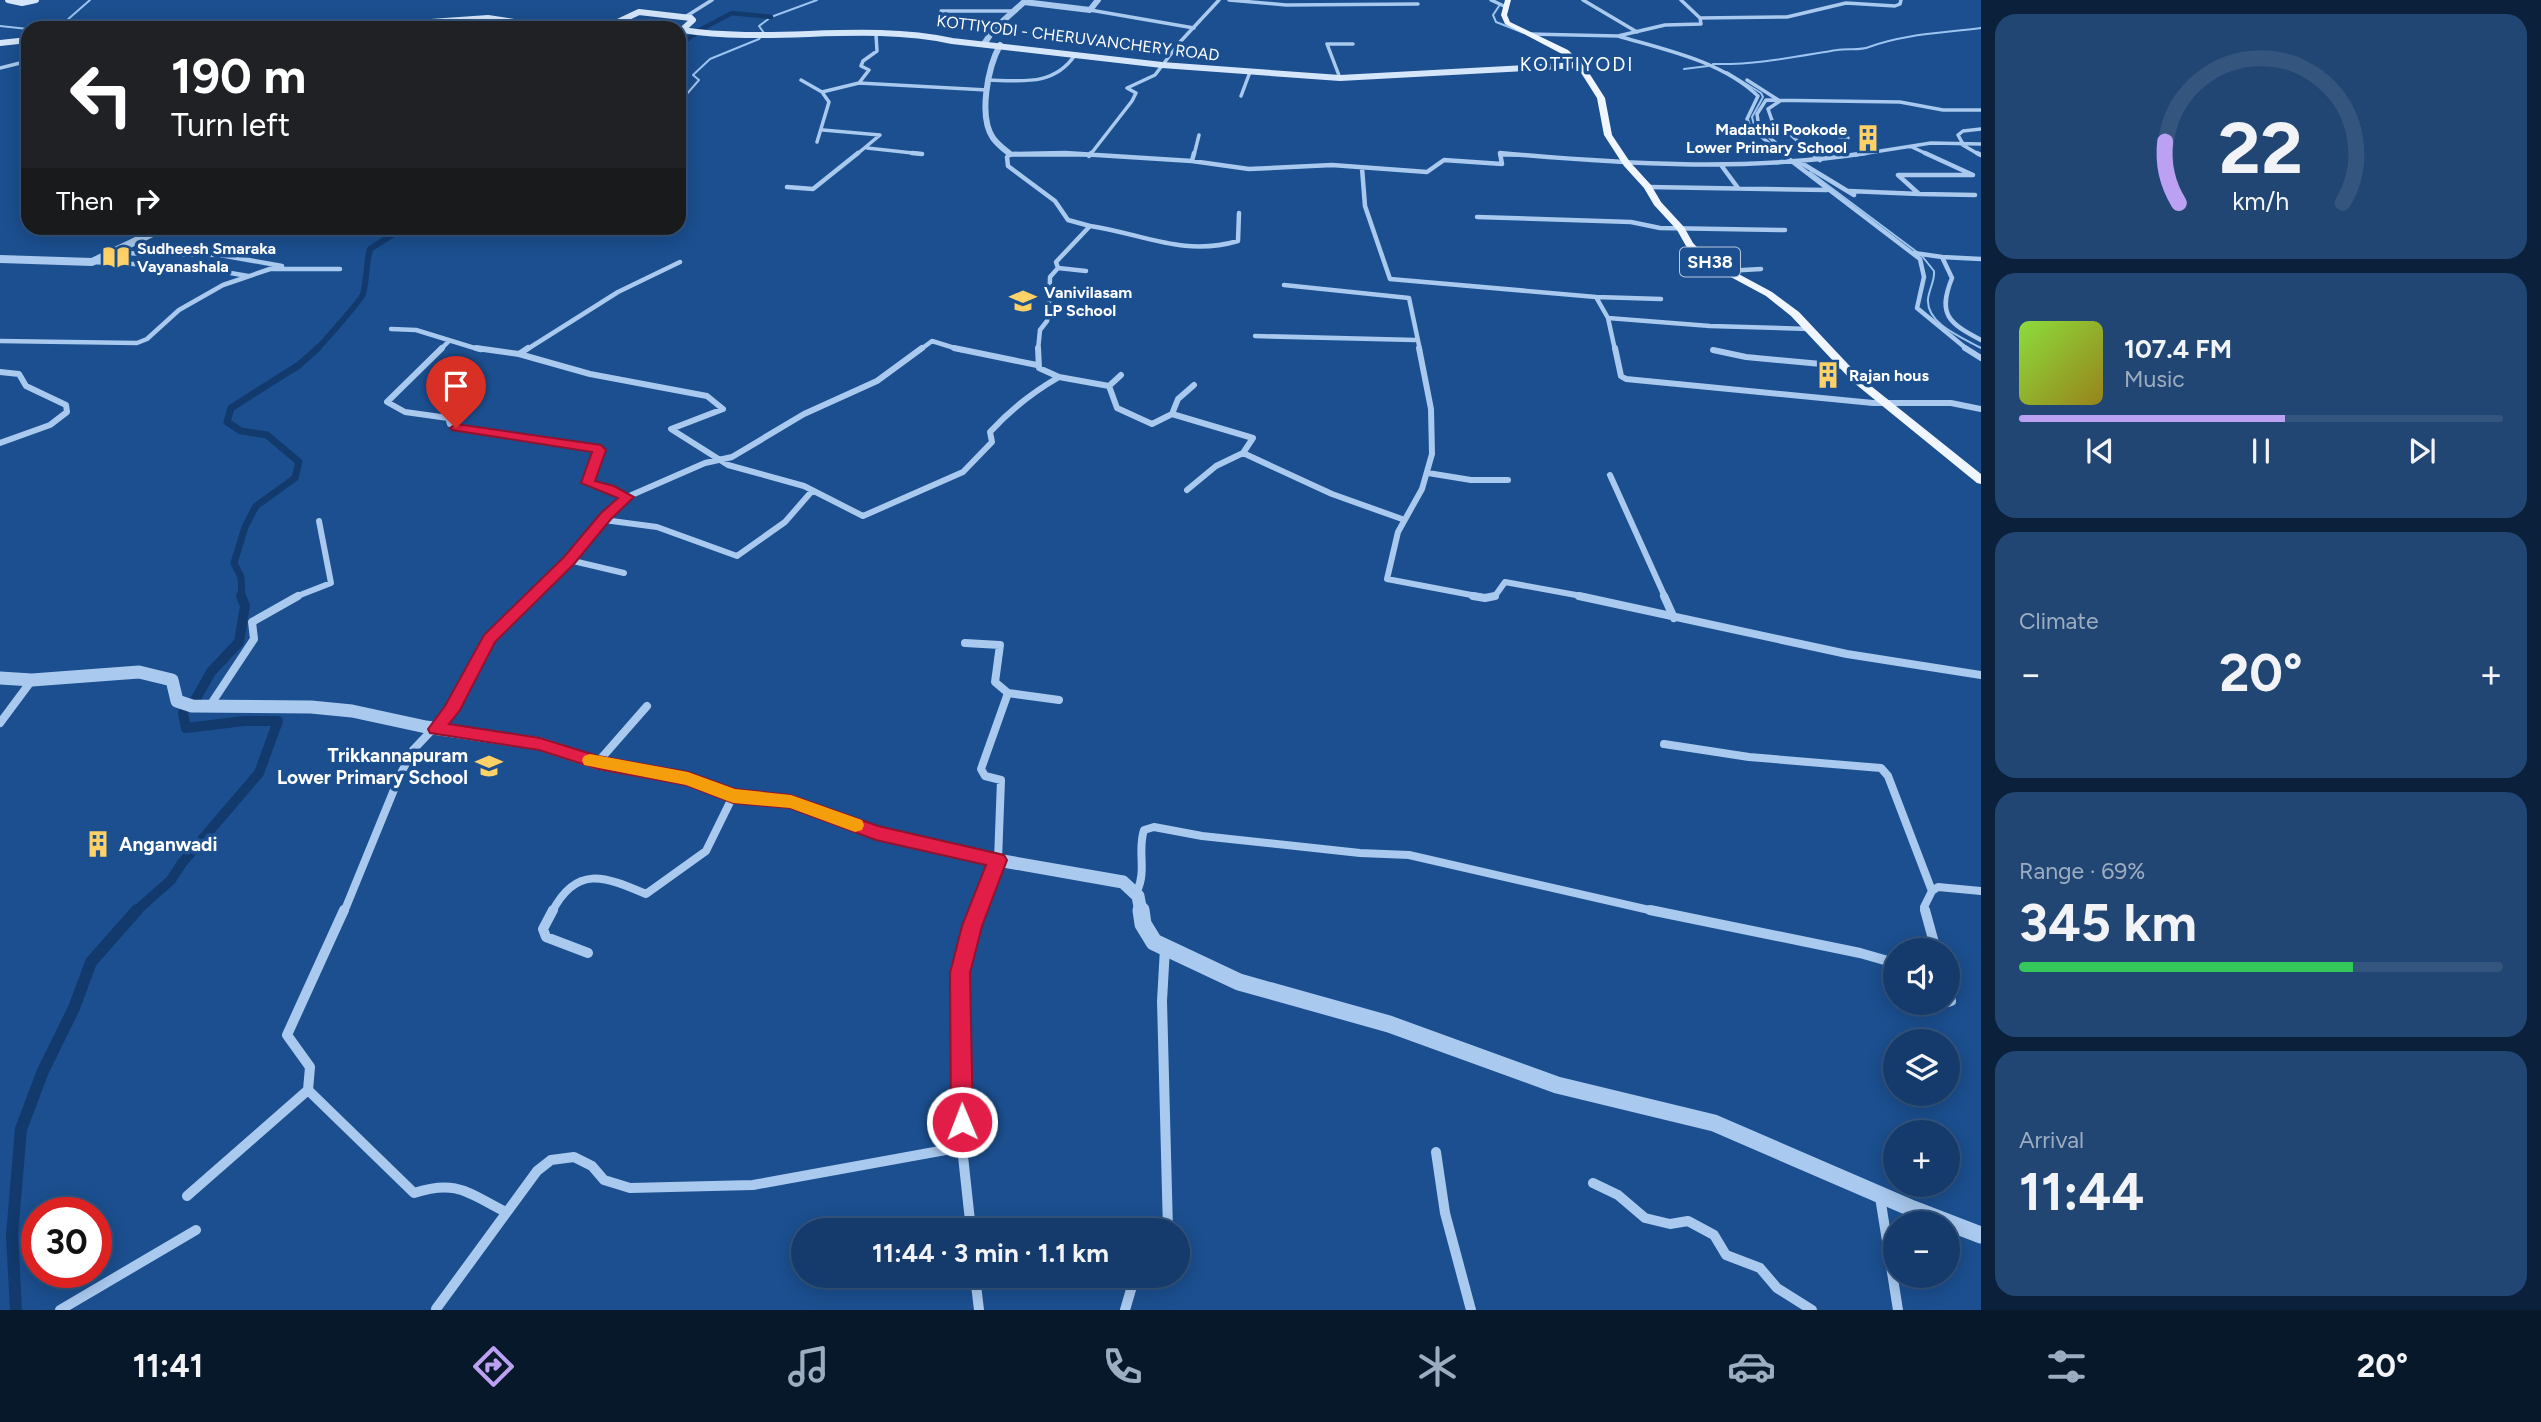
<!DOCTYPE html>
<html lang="en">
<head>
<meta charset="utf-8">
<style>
	body { margin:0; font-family:Figtree,sans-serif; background:#214673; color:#f1f3f6; height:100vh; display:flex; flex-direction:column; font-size:26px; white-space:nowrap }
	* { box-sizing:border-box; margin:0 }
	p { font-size:23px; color:#9dadc1 }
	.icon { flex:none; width:38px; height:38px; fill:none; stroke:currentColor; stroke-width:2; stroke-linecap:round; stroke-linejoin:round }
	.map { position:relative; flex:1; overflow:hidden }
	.drawer { display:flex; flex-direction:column; gap:14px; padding:14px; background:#0b203b; width:560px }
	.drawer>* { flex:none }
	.banner { position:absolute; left:21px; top:21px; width:665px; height:214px; border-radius:21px; box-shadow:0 4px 18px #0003,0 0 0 2px #33557e; background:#202124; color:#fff; overflow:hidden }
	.fabs { position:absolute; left:1883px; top:938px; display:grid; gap:14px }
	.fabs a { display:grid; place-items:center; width:77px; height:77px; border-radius:50%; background:#143b6b; box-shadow:0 4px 18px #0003,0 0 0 2px #33557e; font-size:35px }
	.speed { position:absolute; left:21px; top:1197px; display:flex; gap:14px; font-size:35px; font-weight:700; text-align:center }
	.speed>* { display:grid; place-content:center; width:91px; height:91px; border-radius:50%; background:#143b6b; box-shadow:0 4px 18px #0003,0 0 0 2px #33557e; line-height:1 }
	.speed .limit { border:10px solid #d22; background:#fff; color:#111 }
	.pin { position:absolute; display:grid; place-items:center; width:60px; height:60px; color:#fff; margin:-72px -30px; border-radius:50% 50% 50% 0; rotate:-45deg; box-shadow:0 0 7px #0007 }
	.pin .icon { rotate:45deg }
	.me { position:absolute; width:77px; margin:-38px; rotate:359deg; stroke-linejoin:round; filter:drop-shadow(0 0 5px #0008) }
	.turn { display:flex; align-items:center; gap:24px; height:147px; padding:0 35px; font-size:32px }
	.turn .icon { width:91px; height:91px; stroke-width:2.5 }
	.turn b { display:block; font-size:49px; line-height:60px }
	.then { display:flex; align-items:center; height:66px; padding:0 35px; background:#0003; gap:14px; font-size:26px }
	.big { font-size:52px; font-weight:700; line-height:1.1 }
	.drawer .tile { flex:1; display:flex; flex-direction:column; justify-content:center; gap:10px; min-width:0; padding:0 24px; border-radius:21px; background:#214673 }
	.drawer .dial { align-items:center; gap:0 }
	.dial svg { height:182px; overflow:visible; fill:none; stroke:#33557e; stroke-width:7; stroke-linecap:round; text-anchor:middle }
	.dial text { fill:#f1f3f6; stroke:none }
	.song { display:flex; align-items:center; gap:21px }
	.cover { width:84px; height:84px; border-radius:10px; background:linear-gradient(135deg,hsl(90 70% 55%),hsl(50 70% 35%)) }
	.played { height:7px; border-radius:4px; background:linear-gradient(90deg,#bca0f2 55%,#33557e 55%) }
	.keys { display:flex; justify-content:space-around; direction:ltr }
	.heat { display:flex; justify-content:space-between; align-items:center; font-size:38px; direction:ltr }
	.charge { height:10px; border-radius:5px; background:linear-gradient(90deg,#34c759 69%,#33557e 0) }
	.trip { position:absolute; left:791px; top:1218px; width:399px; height:70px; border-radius:35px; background:#143b6b; box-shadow:0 4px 18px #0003,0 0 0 2px #33557e; font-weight:700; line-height:70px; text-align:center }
	.dock { display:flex; height:112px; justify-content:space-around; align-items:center; background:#08182b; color:#9dadc1 }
	.dock .icon { width:49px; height:49px }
	.dock .current { color:#bca0f2 }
	.dock b { font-size:32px; color:#f1f3f6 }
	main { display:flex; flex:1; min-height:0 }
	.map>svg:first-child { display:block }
</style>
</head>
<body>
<main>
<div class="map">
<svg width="1981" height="1310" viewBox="0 0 1981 1310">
	<rect width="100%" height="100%" fill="#1b4f8f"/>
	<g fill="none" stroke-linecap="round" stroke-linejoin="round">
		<!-- stream -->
		<path stroke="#9cc4f0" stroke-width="2" d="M1499,6L1493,15L1496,22L1524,33
			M0,26L28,29
			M59,28L68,25L66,21L90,0
			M1713,64C1756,65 1794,57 1837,50C1847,48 1860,51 1869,47C1903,34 1944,33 1981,28
			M1684,69L1708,66
			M1727,72L1761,93L1763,97L1752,117L1755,129
			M679,103L699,80L693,75L710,59L759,39L764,33L759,26L771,17L817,0
			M679,113V117
			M1810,172L1917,252
			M1922,256L1934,271C1935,281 1929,289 1928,299C1926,324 1963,338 1981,348"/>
		<!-- canal-far4 -->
		<path stroke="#123a6d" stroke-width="4.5" d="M698,31L732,13L771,17
			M679,45L695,34"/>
		<!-- canal-far3 -->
		<path stroke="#123a6d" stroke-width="6" d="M316,350C322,344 362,299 363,294C367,279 366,264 370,249L403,228"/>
		<!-- canal-far2 -->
		<path stroke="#123a6d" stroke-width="7" d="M242,597L241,577L234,563L245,527L256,506L295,478L299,462L267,435L241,431L227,422L231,408L299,365L318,348"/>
		<!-- canal-far1 -->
		<path stroke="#123a6d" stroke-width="10" d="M194,702L211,672L239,642L245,606L241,596
			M135,912L171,880L182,863L259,773L278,721H244L186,728L183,713"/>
		<!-- canal -->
		<path stroke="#123a6d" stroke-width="12" d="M16,1310L12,1235L21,1129L43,1071L74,1008L91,962L137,910"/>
		<!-- minor-far4 -->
		<path stroke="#a9c9ee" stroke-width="3.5" d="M1229,0L1286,5L1418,4
			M1491,0L1506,7
			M1583,0L1637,32
			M1681,0L1700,18
			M1090,10L1194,28
			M941,11H1016
			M685,17L712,0
			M1529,34L1618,36L1665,25L1701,24L1700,18L1787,17L1846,3L1895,6L1900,4L1901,0
			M1618,36C1666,50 1721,61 1758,96L1747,119L1750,127L1783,155
			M0,68L28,61
			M1340,78L1327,44H1353
			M801,80L822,92L829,102L817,142
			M989,80C1023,81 1054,86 1075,55
			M1747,80L1780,101L1768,109L1774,126L1848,138
			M859,83L987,90
			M822,92L859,83L869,70L861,66L863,61L877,51L876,35
			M1241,96L1250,72
			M823,130L880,135L856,155
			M1792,136L1814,155
			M1961,144L1980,155
			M1963,144L1958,135L1963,131L1981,129
			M1912,147L1929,155
			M867,148L922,154
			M1788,154L1759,128L1757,114L1766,100L1900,102L1943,110H1981
			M1009,155H1091
			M1090,155L1132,101L1136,93L1127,88L1155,75L1180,42L1219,0
			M1194,155L1199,135
			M1500,155H1519
			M1855,155L1931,143L1981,144"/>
		<!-- minor-far3 -->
		<path stroke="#a9c9ee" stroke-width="4.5" d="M912,153L922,154
			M1781,153L1920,259L1924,277L1917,308L1968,350
			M1812,153L1820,160
			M1977,153L1981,155
			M1089,156L1091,153
			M1192,161L1194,153
			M1798,161L1854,195
			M1721,165L1738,188
			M1362,168L1365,206L1390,279L1596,297L1661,299
			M787,187L813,189L858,153
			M1648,187L1827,190
			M1849,191L1919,194L1898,175H1973L1925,153
			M1919,194L1975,195
			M1477,217L1631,222L1660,228L1785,230
			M1090,226C1144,234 1183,257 1238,241L1239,213
			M313,231L318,228
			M113,253L220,255L282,266
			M1914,253L1942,257L1952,278C1937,315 1949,323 1981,340
			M1942,257L1981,259
			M92,262L196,267L248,276
			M1058,268L1086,271
			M1726,271L1761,269
			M1284,285L1409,298L1420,350
			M1596,297L1608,318L1615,350
			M1608,318L1710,326L1809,329
			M391,329L416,330L481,350
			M1255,336L1415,340
			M0,341L137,343L147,339L179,310L223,285L270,269H340
			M440,350L448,342
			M526,350L618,292L680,262
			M920,350L932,341L961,350
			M1038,350L1040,330L1047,321L1049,311L1050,277L1058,268L1056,262L1090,226L1068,220L1055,201L1008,166L1007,157L1010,154L1065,153L1192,161L1249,169L1332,165L1427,172L1444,160L1502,164L1500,153C1623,164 1744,172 1866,153"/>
		<!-- minor-far2 -->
		<path stroke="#a9c9ee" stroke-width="6" d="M442,348L387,402L405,412L448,418L450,424L456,428L596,448L599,450L588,483L609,488L627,497
			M476,348L519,354L590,374L707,396L723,409L671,429L728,465L804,486L863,516L963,472L992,442L990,432C1010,410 1033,392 1059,377L1039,368L1038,348
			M954,348L1037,365
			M1419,348L1431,409L1432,454L1422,489L1398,532L1387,579L1482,597
			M1615,348L1621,376L1626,379L1873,403H1951L1981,409
			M1965,348L1981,358
			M1713,350L1746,357L1843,366
			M519,354L528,348
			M0,372L19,374L26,386L66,405L67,412L50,425L0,443
			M1059,377L1109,386
			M1109,386L1117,408L1152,424L1172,414L1253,438L1243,453L1216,466L1187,490
			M1109,386L1121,375
			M1172,414L1178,399L1194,385
			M1243,453L1332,494L1402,519
			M1428,473L1471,480H1508
			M1610,475L1665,597
			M604,520L657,527L737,556L785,522L812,491
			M569,560L624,573
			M295,597L331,583L319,521
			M531,597L627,497L705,463L732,457L804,414L877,381L922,348
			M1488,597L1495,596L1505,582L1587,597"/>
		<!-- minor-far1 -->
		<path stroke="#a9c9ee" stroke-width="8" d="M1473,596L1485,598L1495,596
			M1579,596L1847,654L1981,675
			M1664,596L1674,618
			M965,643L1000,645L995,682L1008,693L1059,700
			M209,707L254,639L252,622L298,596
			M0,723L32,680
			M1664,744L1749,757L1881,768L1888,776L1932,891
			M598,762L647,706
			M1137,891C1147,871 1137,850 1144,830L1154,827L1202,836L1360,853L1409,855L1658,912
			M344,912L400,775L413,750L451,710L489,639L533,596
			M552,912C576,865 604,876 646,894L706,851L733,796
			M978,912L998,860L1001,780L985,776L981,769L1008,693
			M1925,912L1924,907L1932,891L1938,887L1981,891"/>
		<!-- minor -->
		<path stroke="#a9c9ee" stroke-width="10" d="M553,910L543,929L546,937L588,953
			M1650,910L1860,953L1895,963
			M1925,910L1936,950
			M1165,948L1162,1001L1168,1230
			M1948,986L1951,1001L1948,1002
			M308,1090L414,1193C457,1179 468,1193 506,1212
			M1436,1152L1445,1213L1471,1310
			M1593,1183L1618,1195L1645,1218L1670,1224L1688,1221L1714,1235L1726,1255L1760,1268L1777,1288L1812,1310
			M187,1196L308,1090L310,1067L287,1035L344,910
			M1880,1197L1898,1310
			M971,1230L962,1147L960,973L978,910
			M975,1276L979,1310
			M436,1309L537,1171L551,1160L574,1157L592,1166L604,1180L630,1188L753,1185L962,1147
			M60,1310L196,1230
			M1125,1310L1132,1286L1141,1276"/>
		<!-- tertiary-far3 -->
		<path stroke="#a9c9ee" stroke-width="6" d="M984,44L994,29L1024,2L1090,10L1098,0
			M1000,45C988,67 978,116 993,138C998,145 1004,149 1010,154"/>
		<!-- tertiary-far2 -->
		<path stroke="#a9c9ee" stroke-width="8" d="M0,259L92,262L163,228"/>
		<!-- tertiary-far1 -->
		<path stroke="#a9c9ee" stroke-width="13" d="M0,678L32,680L139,672L172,680L177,701L192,706L311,707L352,711L426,727L540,744L598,763L688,779L733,796L791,801L876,833L969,855L1123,882L1138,896L1141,912"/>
		<!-- tertiary -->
		<path stroke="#a9c9ee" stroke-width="17" d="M1141,910L1143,924L1154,942L1239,982L1389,1024L1557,1085L1714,1123L1913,1209L1981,1235"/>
		<!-- secondary -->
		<path stroke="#d6e6fa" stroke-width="6" d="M8,0L22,3L36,0
			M100,28L215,25L302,28
			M345,28L488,18L554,28
			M605,28L639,12L691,18L693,20L682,30C772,44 863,22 952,41L1162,65L1340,78L1580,65
			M0,43L28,40"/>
		<!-- primary -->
		<path fill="#f0f6ff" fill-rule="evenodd" d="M1505,0H1511L1507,15L1510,22L1568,50L1584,65L1605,98L1612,135L1630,162L1651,185L1661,202L1684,227L1693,243L1707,257L1772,292L1799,312L1861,378L1981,474V484L1977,483L1853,382L1791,316L1766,296L1701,261L1686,246L1677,230L1654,205L1644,188L1624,166L1604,135L1597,98L1578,68L1562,54L1505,24L1501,15Z"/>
	</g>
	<!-- route -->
	<path fill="#e11d48" stroke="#92132f" stroke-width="2" d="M456,424L601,445L606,450L595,481L614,486L634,497L611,519L574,564L495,642L460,710L449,724L540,738L598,756L688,772L735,789L791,795L878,826L1004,855L1007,860L982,926L970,973L973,1122L970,1130L962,1133L954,1130L951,1122L950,973L962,926L986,865L876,840L790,808L733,803L686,785L598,769L539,750L430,733L428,729L445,706L484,635L564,557L601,513L618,498L581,483L592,452L452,430L450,428Z"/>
	<!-- slow -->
	<path fill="#f59e0b" d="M590,754L688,772L735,789L791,795L862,820L864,825L862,830L855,832L790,808L733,803L686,785L584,765L582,760L584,756Z"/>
	<!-- icons -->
	<defs>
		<symbol id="building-bare" viewBox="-9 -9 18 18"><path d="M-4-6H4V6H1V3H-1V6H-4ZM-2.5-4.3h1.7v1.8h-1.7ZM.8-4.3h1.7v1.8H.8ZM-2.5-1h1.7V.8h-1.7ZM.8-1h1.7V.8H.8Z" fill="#ffd166" stroke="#1b4f8f" stroke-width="2.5" paint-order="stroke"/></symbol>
		<symbol id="library-bare" viewBox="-9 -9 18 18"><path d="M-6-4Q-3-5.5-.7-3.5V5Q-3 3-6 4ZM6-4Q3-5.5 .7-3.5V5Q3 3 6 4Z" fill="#ffd166" stroke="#1b4f8f" stroke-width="2.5" paint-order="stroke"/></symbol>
		<symbol id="school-bare" viewBox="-9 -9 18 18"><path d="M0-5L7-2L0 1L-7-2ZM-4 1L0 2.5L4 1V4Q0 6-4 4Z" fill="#ffd166" stroke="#1b4f8f" stroke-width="2.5" paint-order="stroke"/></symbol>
	</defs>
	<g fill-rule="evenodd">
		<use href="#building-bare" x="1849" y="119" width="38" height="38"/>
		<use href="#library-bare" x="97" y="238" width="38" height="38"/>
		<use href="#school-bare" x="1004" y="282" width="38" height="38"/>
		<use href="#building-bare" x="1809" y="356" width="38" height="38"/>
		<use href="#school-bare" x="470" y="747" width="38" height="38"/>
		<use href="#building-bare" x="79" y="825" width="38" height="38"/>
	</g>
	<g text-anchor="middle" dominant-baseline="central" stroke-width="7" stroke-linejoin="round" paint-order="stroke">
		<!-- far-street labels -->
		<g font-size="16" fill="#fff" stroke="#1b4f8f">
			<text transform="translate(1078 38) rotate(7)">KOTTIYODI - CHERUVANCHERY ROAD</text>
		</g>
		<!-- far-poi labels -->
		<g font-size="16" font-weight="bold" fill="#fff" stroke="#1b4f8f" text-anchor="start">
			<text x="1847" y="129" text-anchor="end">Madathil Pookode<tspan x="1847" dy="18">Lower Primary School</tspan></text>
			<text x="137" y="248">Sudheesh Smaraka<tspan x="137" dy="18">Vayanashala</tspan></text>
			<text x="1044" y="292">Vanivilasam<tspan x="1044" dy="18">LP School</tspan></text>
			<text x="1849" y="375">Rajan hous</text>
		</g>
		<!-- shield labels -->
		<rect fill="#1b4f8f" stroke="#bbcadd" stroke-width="2" x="1680" y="247.5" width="60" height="29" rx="5"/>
		<g font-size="18" font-weight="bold" fill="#fff">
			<text x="1710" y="262">SH38</text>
		</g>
		<!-- far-quarter labels -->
		<g font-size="19" letter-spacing="2" fill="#fff" stroke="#1b4f8f">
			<text x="1577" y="64">KOTTIYODI</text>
		</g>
		<!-- poi labels -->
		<g font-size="19" font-weight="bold" fill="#fff" stroke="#1b4f8f" text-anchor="end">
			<text x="468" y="755">Trikkannapuram<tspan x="468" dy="22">Lower Primary School</tspan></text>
			<text x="119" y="844" text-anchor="start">Anganwadi</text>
		</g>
	</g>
</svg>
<div class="fabs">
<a><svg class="icon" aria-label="sound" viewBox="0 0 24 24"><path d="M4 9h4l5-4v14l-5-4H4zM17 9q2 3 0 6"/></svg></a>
<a><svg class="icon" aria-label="layers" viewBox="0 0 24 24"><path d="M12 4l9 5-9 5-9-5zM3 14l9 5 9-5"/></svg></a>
<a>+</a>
<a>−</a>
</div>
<div class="speed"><div class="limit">30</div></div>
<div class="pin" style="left:456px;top:428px;background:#d93025"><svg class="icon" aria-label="arrive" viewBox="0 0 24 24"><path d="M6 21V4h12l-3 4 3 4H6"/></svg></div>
<svg class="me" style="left:962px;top:1122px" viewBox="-20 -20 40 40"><circle r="17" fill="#e11d48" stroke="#fff" stroke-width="3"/><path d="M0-11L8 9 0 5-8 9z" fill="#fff"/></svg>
<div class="trip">11:44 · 3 min · 1.1 km</div>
<div class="banner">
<div class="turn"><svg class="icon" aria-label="left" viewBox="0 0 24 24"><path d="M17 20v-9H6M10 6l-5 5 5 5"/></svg><div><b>190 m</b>Turn left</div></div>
<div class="then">Then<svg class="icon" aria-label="right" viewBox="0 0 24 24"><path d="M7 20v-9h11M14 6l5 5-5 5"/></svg></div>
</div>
</div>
<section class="drawer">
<div class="tile dial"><svg viewBox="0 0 100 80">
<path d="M14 69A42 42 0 1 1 86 69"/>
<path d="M14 69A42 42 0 0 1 8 42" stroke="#bca0f2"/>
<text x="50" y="56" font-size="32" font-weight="700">22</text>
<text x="50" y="72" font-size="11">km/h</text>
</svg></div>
<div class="tile">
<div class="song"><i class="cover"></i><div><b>107.4 FM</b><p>Music</p></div></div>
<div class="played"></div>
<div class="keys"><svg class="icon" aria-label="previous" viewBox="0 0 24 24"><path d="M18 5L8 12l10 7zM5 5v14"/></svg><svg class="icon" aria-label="pause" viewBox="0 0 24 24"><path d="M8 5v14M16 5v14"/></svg><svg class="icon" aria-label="next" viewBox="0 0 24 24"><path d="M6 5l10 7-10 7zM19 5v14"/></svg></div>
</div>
<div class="tile"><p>Climate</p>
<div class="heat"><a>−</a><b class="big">20°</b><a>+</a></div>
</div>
<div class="tile"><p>Range · 69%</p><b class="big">345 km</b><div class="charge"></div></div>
<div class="tile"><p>Arrival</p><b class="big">11:44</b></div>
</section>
</main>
<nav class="dock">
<b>11:41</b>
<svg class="icon current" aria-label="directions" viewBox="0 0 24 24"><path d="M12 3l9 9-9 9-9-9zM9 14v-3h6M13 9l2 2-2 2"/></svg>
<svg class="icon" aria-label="music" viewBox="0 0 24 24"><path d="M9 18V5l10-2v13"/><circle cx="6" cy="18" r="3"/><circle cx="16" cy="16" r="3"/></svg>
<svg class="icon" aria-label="phone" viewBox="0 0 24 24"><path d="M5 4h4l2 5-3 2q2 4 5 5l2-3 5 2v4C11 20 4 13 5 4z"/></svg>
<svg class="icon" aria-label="climate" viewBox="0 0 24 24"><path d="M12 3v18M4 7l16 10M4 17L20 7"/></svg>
<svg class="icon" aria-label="car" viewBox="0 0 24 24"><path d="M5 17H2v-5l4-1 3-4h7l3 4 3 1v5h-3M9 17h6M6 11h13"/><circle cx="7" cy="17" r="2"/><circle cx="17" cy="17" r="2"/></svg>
<svg class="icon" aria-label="filters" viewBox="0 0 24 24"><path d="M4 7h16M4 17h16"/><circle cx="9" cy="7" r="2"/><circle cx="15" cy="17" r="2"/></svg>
<b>20°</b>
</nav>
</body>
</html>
